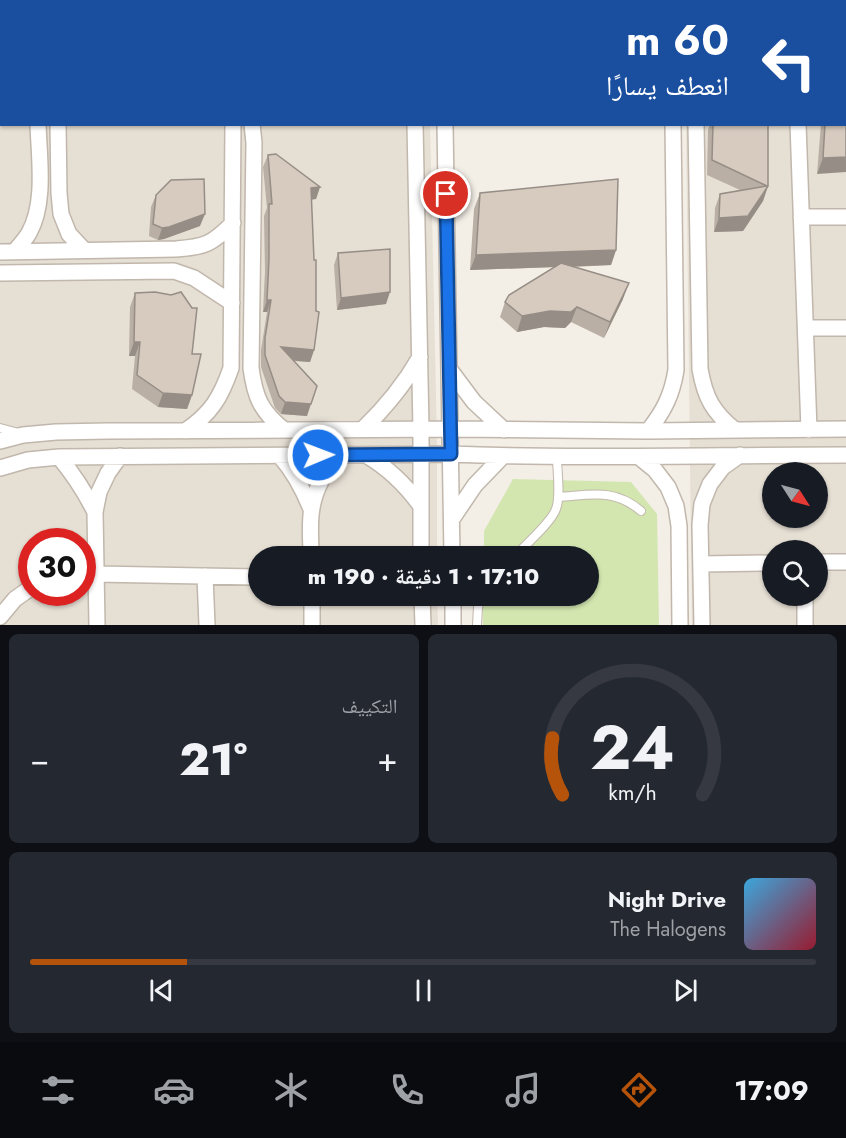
<!DOCTYPE html>
<html lang="ar">
<head>
<meta charset="utf-8">
<style>
	body { margin:0; font-family:Jost,"Noto Naskh Arabic",sans-serif; background:#242831; color:#f1f3f6; direction:rtl; height:100vh; display:flex; flex-direction:column; font-size:22px; white-space:nowrap }
	* { box-sizing:border-box; margin:0 }
	p { font-size:20px; color:#9ea1a6 }
	.icon { flex:none; width:33px; height:33px; fill:none; stroke:currentColor; stroke-width:2; stroke-linecap:round; stroke-linejoin:round }
	.map { position:relative; height:625px; overflow:hidden; direction:ltr }
	.sheet { display:flex; flex-direction:column; gap:9px; padding:9px; background:#0d0f14; flex:1 }
	.sheet>* { flex:none }
	.banner { position:absolute; left:0px; top:0px; width:846px; height:126px; box-shadow:0 2px 4px #0004; direction:rtl; background:#1a4fa0; color:#fff; overflow:hidden }
	.needle { width:39px; rotate:126deg }
	.controls { position:absolute; left:762px; top:462px; display:grid; gap:12px }
	.controls a { display:grid; place-items:center; width:66px; height:66px; border-radius:50%; background:#171b24; box-shadow:0 2px 4px #0004; font-size:30px }
	.speed { position:absolute; left:18px; top:528px; display:flex; gap:12px; font-size:30px; font-weight:700; text-align:center }
	.speed>* { display:grid; place-content:center; width:78px; height:78px; border-radius:50%; background:#171b24; box-shadow:0 2px 4px #0004; line-height:1 }
	.speed .limit { border:9px solid #d22; background:#fff; color:#111 }
	.pin { position:absolute; display:grid; place-items:center; width:51px; height:51px; color:#fff; margin:-26px; border:3px solid #fff; border-radius:50%; box-shadow:0 2px 6px #0007 }
	.me { position:absolute; width:66px; margin:-33px; rotate:89deg; stroke-linejoin:round; filter:drop-shadow(0 0 4px #0008) }
	.turn { display:flex; align-items:center; gap:21px; height:126px; padding:0 18px; font-size:27px }
	.turn .icon { width:78px; height:78px; stroke-width:2.5 }
	.turn b { display:block; font-size:42px; line-height:51px }
	.big { font-size:45px; font-weight:800; line-height:1.1 }
	.sheet .widget { flex:1; display:flex; flex-direction:column; justify-content:center; gap:9px; min-width:0; padding:0 21px; border-radius:9px; background:#242831 }
	.sheet .dial { align-items:center; gap:0 }
	.dial svg { height:156px; overflow:visible; fill:none; stroke:#363941; stroke-width:7; stroke-linecap:round; text-anchor:middle }
	.dial text { fill:#f1f3f6; stroke:none }
	.song { display:flex; align-items:center; gap:18px }
	.cover { width:72px; height:72px; border-radius:9px; background:linear-gradient(135deg,hsl(200 70% 55%),hsl(350 70% 35%)) }
	.played { height:6px; border-radius:3px; background:linear-gradient(90deg,#b45309 20%,#363941 20%) }
	.keys { display:flex; justify-content:space-around; direction:ltr }
	.heat { display:flex; justify-content:space-between; align-items:center; font-size:33px; direction:ltr }
	.sheet .tiles { flex:1; display:grid; gap:9px; grid-template-columns:1fr 1fr }
	.widget:last-child { grid-column:span 2 }
	.trip { position:absolute; left:248px; top:546px; width:351px; height:60px; border-radius:30px; background:#171b24; box-shadow:0 2px 4px #0004; font-weight:800; line-height:60px; text-align:center; direction:rtl }
	.tab-bar { display:flex; height:96px; justify-content:space-around; align-items:center; background:#090b0e; color:#9ea1a6 }
	.tab-bar .icon { width:42px; height:42px }
	.tab-bar .current { color:#b45309 }
	.tab-bar b { font-size:27px; color:#f1f3f6 }
	.map>svg:first-child { display:block }
</style>
</head>
<body>
<div class="map">
<svg width="846" height="625" viewBox="0 0 846 625">
	<rect width="100%" height="100%" fill="#f3eee6"/>
	<!-- residential -->
	<path fill="#e6dfd4" fill-rule="evenodd" d="M0,0H427V2H2V124L430,125L437,442V556H258V596H437L438,625H0ZM32,542H82V592H32Z
		M684,0H846V625H692L686,125L844,124V2H684ZM772,472H818V518H772ZM772,550H818V596H772Z"/>
	<!-- green -->
	<path fill="#d3e6b0" d="M513,479L631,482L657,514L659,625H483V596H588V556H484V531Z"/>
	<g fill="none" stroke-linecap="round" stroke-linejoin="round">
		<defs>
			<path id="lane" d="M0,428L19,433
				M558,497C591,495 614,488 641,511
				M515,556C525,545 551,523 556,509C561,496 557,471 557,457
				M477,625L478,607L482,596"/>
			<path id="street" d="M35,0V2
				M57,0V2
				M412,0V2
				M442,0V2
				M671,0V2
				M695,0V2
				M800,2V0
				M58,124L59,193L61,214L69,234L84,250
				M252,124L254,143L251,368C255,398 261,411 284,430
				M415,124L421,429V556
				M445,124L452,556
				M696,124L700,369C705,398 713,412 735,430
				M798,124L809,430
				M801,217H846
				M0,252L176,249C205,247 212,244 233,223
				M14,252C19,246 25,240 29,233C46,203 39,158 38,124
				M0,273L174,271L194,278L232,303
				M806,328H846
				M450,370L474,402L504,430
				M362,430C385,408 404,385 420,357
				M185,431C211,414 221,397 231,368L233,124
				M648,431C664,411 672,395 676,370L673,124
				M0,441L23,435L56,432L108,431L451,429L648,431L846,429
				M366,455C388,468 405,484 420,505
				M280,456C294,472 303,489 311,509
				M59,457C74,475 85,492 95,512
				M639,457L655,470L668,487L676,506L679,526L680,625
				M0,468L28,460L59,457L451,454C582,459 714,455 846,455
				M452,519L475,485L503,456
				M311,556C311,541 309,523 312,508C315,488 326,471 337,455
				M818,562H846
				M701,564L772,563
				M82,576L96,574L258,577
				M205,576L207,625
				M312,596V625
				M422,596L423,625
				M453,596V625
				M805,596V625
				M0,617L15,599L32,587
				M97,625L95,512L99,492L108,473L120,456
				M702,625L700,525L702,504L710,484L723,467L740,455"/>
		</defs>
		<!-- lane casing -->
		<use href="#lane" stroke="#c1b7ac" stroke-width="10"/>
		<!-- street casing -->
		<use href="#street" stroke="#c1b7ac" stroke-width="18"/>
		<!-- lane -->
		<use href="#lane" stroke="#fff" stroke-width="8"/>
		<!-- street -->
		<use href="#street" stroke="#fff" stroke-width="15"/>
	</g>
	<!-- wall -->
	<path fill="#b9afa4" d="M710,124H768V186L763,201L743,231L714,232L715,208L720,194L740,190L707,175L708,130Z
		M821,124H844L817,174Z
		M268,155L320,187L316,199L311,200L314,350L310,362L293,361L307,416L281,414L275,408L261,367V350L267,312H263L265,271L264,216L267,208L263,167Z
		M480,193L616,250L611,265L574,267L623,299L604,338L571,322L565,328L544,327L517,332L500,317L505,302L554,267L470,270L474,209Z
		M156,195L200,226L164,239L158,240L149,236L151,207Z
		M338,253L386,304L337,310L334,265Z
		M135,293L192,354V395L187,409L158,407L132,389L135,356H129L130,307Z"/>
	<!-- shaded-wall -->
	<path fill="#968e86" d="M844,65H846V80H844Z
		M846,157V172L817,174L823,158Z
		M768,186L763,201L743,231L714,232L719,218Z
		M320,187L316,199L306,200L311,188Z
		M205,214L200,226L164,239L158,240L162,228Z
		M616,250L611,265L470,270L476,255Z
		M629,283L623,299L604,338L610,322Z
		M390,292L386,304L337,310L341,298Z
		M267,300H271L267,312H263Z
		M577,307L571,322L565,328L544,327L517,332L522,316Z
		M134,342H140L135,356H129Z
		M281,347L314,350L310,362L276,359Z
		M163,393L192,395L187,409L158,407Z
		M285,402L311,404L307,416L281,414Z"/>
	<!-- building -->
	<path fill="#d7cbbf" stroke="#968e86" stroke-width="1.5" d="M709,0H772V2H709Z
		M822,0H846V65H844V2H822Z
		M844,101H846V157L823,158L825,124H844Z
		M713,124H768V186L748,216L719,218L720,194L767,186L712,160Z
		M276,154L320,187L311,188L314,260H316V311L319,312L314,350L281,347L317,386L311,404L285,402L279,396L265,355V338L271,300H267L269,259V204H272L268,155Z
		M204,179L205,214L169,227L162,228L153,224L156,195L171,180Z
		M618,179L616,250L476,255L480,193Z
		M390,249V292L341,298L338,253Z
		M561,263L629,283L610,322L577,307L571,312L550,311L522,316L505,302L509,295Z
		M155,292L171,295L181,292L192,308H197L192,354H201L192,395L163,393L137,375L140,342H134L135,293Z"/>
	<g fill="none" stroke-linecap="round" stroke-linejoin="round">
		<defs>
			<path id="route" d="M318,455L451,454L446,194"/>
		</defs>
		<!-- route casing -->
		<use href="#route" stroke="#114b97" stroke-width="15"/>
		<!-- route -->
		<use href="#route" stroke="#1a73e8" stroke-width="10"/>
	</g>
</svg>
<div class="controls">
<a><svg class="needle" viewBox="-14 -14 28 28"><path d="M0-13l5 13h-10z" fill="#e53935"/><path d="M0 13l5-13h-10z" fill="#9ea1a6"/></svg></a>
<a><svg class="icon" aria-label="search" viewBox="0 0 24 24"><circle cx="10" cy="10" r="6"/><path d="M15 15l6 6"/></svg></a>
</div>
<div class="speed"><div class="limit">30</div></div>
<div class="pin" style="left:446px;top:194px;background:#d93025"><svg class="icon" aria-label="arrive" viewBox="0 0 24 24"><path d="M6 21V4h12l-3 4 3 4H6"/></svg></div>
<svg class="me" style="left:318px;top:455px" viewBox="-20 -20 40 40"><circle r="17" fill="#1a73e8" stroke="#fff" stroke-width="3"/><path d="M0-11L8 9 0 5-8 9z" fill="#fff"/></svg>
<div class="trip">17:10 · 1 دقيقة · 190 m</div>
<div class="banner">
<div class="turn"><svg class="icon" aria-label="left" viewBox="0 0 24 24"><path d="M17 20v-9H6M10 6l-5 5 5 5"/></svg><div><b>60 m</b>انعطف يسارًا</div></div>
</div>
</div>
<section class="sheet">
<div class="tiles">
<div class="widget dial"><svg viewBox="0 0 100 80">
<path d="M14 69A42 42 0 1 1 86 69"/>
<path d="M14 69A42 42 0 0 1 9 40" stroke="#b45309"/>
<text x="50" y="56" font-size="32" font-weight="700">24</text>
<text x="50" y="72" font-size="11">km/h</text>
</svg></div>
<div class="widget"><p>التكييف</p>
<div class="heat"><a>−</a><b class="big">21°</b><a>+</a></div>
</div>
<div class="widget">
<div class="song"><i class="cover"></i><div><b>Night Drive</b><p>The Halogens</p></div></div>
<div class="played"></div>
<div class="keys"><svg class="icon" aria-label="previous" viewBox="0 0 24 24"><path d="M18 5L8 12l10 7zM5 5v14"/></svg><svg class="icon" aria-label="pause" viewBox="0 0 24 24"><path d="M8 5v14M16 5v14"/></svg><svg class="icon" aria-label="next" viewBox="0 0 24 24"><path d="M6 5l10 7-10 7zM19 5v14"/></svg></div>
</div>
</div>
</section>
<nav class="tab-bar">
<b>17:09</b>
<svg class="icon current" aria-label="directions" viewBox="0 0 24 24"><path d="M12 3l9 9-9 9-9-9zM9 14v-3h6M13 9l2 2-2 2"/></svg>
<svg class="icon" aria-label="music" viewBox="0 0 24 24"><path d="M9 18V5l10-2v13"/><circle cx="6" cy="18" r="3"/><circle cx="16" cy="16" r="3"/></svg>
<svg class="icon" aria-label="phone" viewBox="0 0 24 24"><path d="M5 4h4l2 5-3 2q2 4 5 5l2-3 5 2v4C11 20 4 13 5 4z"/></svg>
<svg class="icon" aria-label="climate" viewBox="0 0 24 24"><path d="M12 3v18M4 7l16 10M4 17L20 7"/></svg>
<svg class="icon" aria-label="car" viewBox="0 0 24 24"><path d="M5 17H2v-5l4-1 3-4h7l3 4 3 1v5h-3M9 17h6M6 11h13"/><circle cx="7" cy="17" r="2"/><circle cx="17" cy="17" r="2"/></svg>
<svg class="icon" aria-label="filters" viewBox="0 0 24 24"><path d="M4 7h16M4 17h16"/><circle cx="9" cy="7" r="2"/><circle cx="15" cy="17" r="2"/></svg>
</nav>
</body>
</html>
